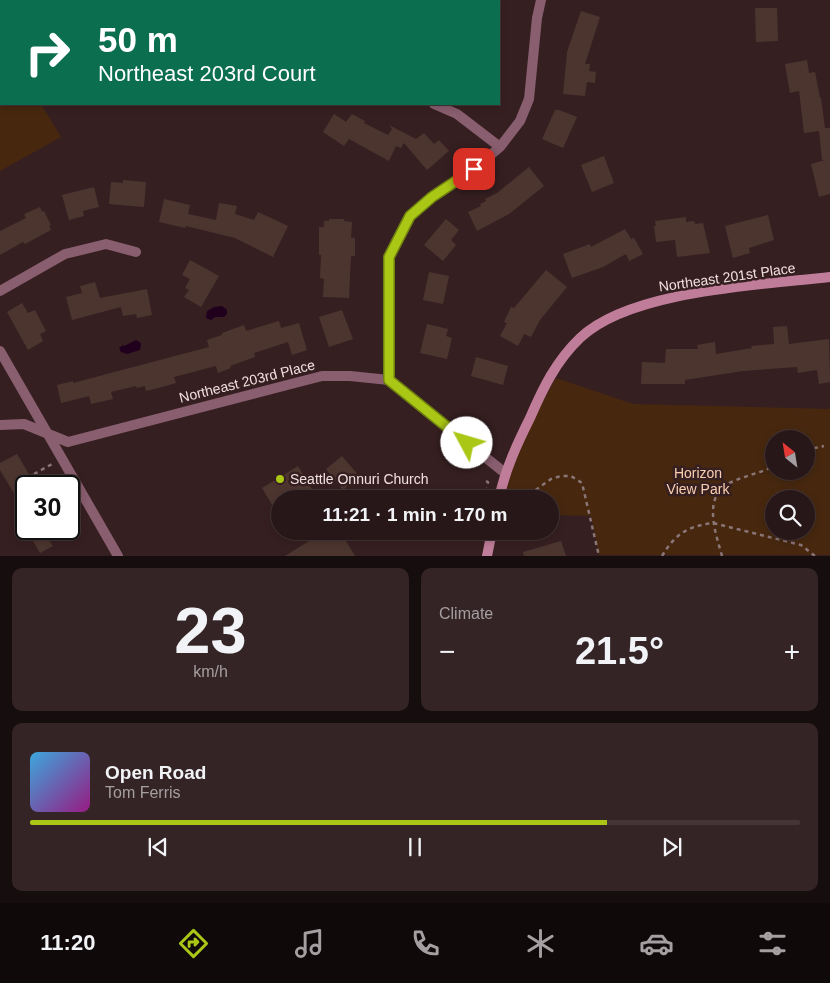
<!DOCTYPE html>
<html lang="en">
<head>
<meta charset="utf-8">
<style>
	body { margin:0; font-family:Arial,sans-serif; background:#342426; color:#f1f3f6; height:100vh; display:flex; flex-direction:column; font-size:19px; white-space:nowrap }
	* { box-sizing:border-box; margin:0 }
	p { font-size:16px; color:#a59fa2 }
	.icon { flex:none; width:28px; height:28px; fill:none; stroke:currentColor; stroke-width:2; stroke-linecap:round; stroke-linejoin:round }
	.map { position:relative; height:556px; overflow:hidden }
	.drawer { display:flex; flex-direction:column; gap:12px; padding:12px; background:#160d0e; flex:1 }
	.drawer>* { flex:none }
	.top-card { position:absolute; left:0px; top:0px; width:500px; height:105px; box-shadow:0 2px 8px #0003,0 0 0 1px #443638; background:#0b6e4f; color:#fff; overflow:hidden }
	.needle { width:32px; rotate:330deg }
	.buttons { position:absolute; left:765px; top:430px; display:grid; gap:10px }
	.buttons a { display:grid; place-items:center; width:50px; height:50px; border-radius:50%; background:#281719; box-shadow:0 2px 8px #0003,0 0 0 1px #443638; font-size:25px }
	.speed { position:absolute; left:15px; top:475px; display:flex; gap:10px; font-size:25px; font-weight:700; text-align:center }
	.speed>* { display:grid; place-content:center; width:65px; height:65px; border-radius:50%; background:#281719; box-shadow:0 2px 8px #0003,0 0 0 1px #443638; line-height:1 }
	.speed .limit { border:2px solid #111; border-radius:8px; background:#fff; color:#111 }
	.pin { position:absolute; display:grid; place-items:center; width:42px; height:42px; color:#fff; margin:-21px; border-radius:10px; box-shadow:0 2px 8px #0006 }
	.me { position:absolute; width:55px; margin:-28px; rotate:309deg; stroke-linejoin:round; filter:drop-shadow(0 0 4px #0008) }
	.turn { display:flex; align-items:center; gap:18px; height:105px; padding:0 15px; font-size:22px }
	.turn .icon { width:65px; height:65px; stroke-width:2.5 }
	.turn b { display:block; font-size:35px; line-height:42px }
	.big { font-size:38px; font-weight:700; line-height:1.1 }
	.drawer .tile { flex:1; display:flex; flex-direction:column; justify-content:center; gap:8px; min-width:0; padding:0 18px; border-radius:10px; background:#342426 }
	.drawer .dial { align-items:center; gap:0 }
	.dial b { font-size:65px; line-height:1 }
	.song { display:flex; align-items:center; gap:15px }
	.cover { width:60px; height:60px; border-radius:8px; background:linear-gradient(135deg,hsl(200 70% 55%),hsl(310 70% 35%)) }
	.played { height:5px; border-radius:2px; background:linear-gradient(90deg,#abc716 75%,#443638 75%) }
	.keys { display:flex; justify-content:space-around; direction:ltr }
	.heat { display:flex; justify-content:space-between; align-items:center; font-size:28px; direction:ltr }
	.drawer .tiles { flex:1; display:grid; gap:12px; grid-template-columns:1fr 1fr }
	.tile:last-child { grid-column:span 2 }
	.trip { position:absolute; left:271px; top:490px; width:288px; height:50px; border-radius:25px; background:#281719; box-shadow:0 2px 8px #0003,0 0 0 1px #443638; font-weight:700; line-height:50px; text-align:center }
	.menu { display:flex; height:80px; justify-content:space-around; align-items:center; background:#10090a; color:#a59fa2 }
	.menu .icon { width:35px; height:35px }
	.menu .selected { color:#abc716 }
	.menu b { font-size:22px; color:#f1f3f6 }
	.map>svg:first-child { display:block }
</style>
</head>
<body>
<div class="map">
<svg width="830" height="556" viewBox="0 0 830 556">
	<rect width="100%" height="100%" fill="#361f21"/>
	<!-- green -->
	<path fill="#47280f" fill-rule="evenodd" d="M0,36L1,104H41L61,137L0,171Z
		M556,378L633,404L830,409V555H599L591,516L550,515V499H505L514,452ZM774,439H806V471H774ZM774,499H806V531H774Z"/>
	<!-- water -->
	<path fill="#20001d" d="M222,306L227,310V314L224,317H215L211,320L206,318L207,311L214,307Z
		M136,340L141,343L140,350L127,354L121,352L119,348L123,345L124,346Z"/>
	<!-- building -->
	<path fill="#4d352f" d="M755,8H777L778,41L756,42Z
		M581,11L600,17L585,64H590L589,71L596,72L595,83L587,82L585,96L563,94L567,52Z
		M807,60L809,73L815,72L820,98H821L825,128H830V194L819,197L811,164L825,160H822L819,131L804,133L799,91L790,93L785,64Z
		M555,110H559L577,117L563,148L542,139Z
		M334,114L346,122L352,114L365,121L364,123L388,135L392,129L389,125L416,139L424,133L434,144L439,140L449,151L427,170L404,143L401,148L396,146L389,161L349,139L344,146L323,132Z
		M604,156L614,183L592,192L581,165Z
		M529,167L544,186L509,214L477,231L468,212L481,206L480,204L486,201L485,199L497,193Z
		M123,180L146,182L144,207L109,204L111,182L123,183Z
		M94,187L99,207L83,211L84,216L69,220L62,195Z
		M164,199L190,205L188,214L216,220L219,203L237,206L235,214L254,220L258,212L288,226L273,257L235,238L186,226L185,228L159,222Z
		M40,207L42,212L44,211L51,225L49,226L51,230L25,244L23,242L0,255V231L26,218L24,214Z
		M768,215L774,240L749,248L750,253L733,258L725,226Z
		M686,217V222L694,221L695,224L703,223L710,253L677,257L675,240L656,242L654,226H656L655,221Z
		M329,219H344V221L352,222L351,238H355V256H351L349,298L323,297L324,279L320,278L321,255H319V227H324V221H329Z
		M446,219L459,230L451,240L456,245L443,261L424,245Z
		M625,229L631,239L634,238L643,254L629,261L626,254L603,267L572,278L563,254L590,244L591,247Z
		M190,260L219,276L201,307L184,297L189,290L185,288L190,279L182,275Z
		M546,270L567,287L540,320L531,337L524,334L518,346L500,336L507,323L504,322L511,307L514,308Z
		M429,272L449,276L443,304L423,300Z
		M95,282L100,298L147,289L152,315L137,318L136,314L123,316L121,307L72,320L66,297L82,293L80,286Z
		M22,303L28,313L35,310L46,331L40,334L43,341L28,350L7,312Z
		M342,310L353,339L329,347L319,317Z
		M279,321L281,328L299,323L307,350L292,355L288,342L254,353L255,357L230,366L231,368L218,373L216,366L174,377L176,383L162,387L146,391L145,386L137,388L136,386L111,392L113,399L91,404L89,396L61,403L57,385L73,381V383L209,347L207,340L222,335V333L244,325L246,331Z
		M427,324L448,329L446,336L452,338L447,359L420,353Z
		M787,326L789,344L829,339L830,382L819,384L817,370L798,373L797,367L743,371L685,380V384H641L642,362L665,363L666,349H698L697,345L715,342L716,354L752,348L751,346L774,344L773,327Z
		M476,357L508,366L503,385L471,376Z
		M17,454L36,486H26V491L16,497L0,470V463Z
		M342,456L359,476L343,490L326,469Z
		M298,466L313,491L301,499H280V518L262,488Z
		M26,529H42L53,546L40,553Z
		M325,531H340L355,556H285Z
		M561,541L566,556H524L523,552Z"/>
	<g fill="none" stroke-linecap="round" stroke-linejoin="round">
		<!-- path -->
		<path stroke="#8a7577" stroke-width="2.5" stroke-dasharray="4 4" stroke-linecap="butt" d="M806,450L824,446
			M34,474L52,464
			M486,481L488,482L487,488
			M513,496L530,494L551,479L561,476H571L582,483L599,556
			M662,556C675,534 688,526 713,523L801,545L815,556
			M722,556C715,531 701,493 734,481C747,475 761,473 774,466"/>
		<!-- street -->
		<path stroke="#895e6f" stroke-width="10" d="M434,104L457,114L500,147
			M0,291L65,254L106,244L136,252
			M0,351L118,556
			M389,380V257L410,216L432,197L474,169L500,147L520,121L529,99L537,18L541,0
			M0,425L24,424L68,442L322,376H350L389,380L505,473"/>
		<!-- secondary -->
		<path stroke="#c07d99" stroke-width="10" d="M499,499C505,470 517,444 530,418C543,388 556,361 580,338C630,290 761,285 830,277
			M487,556L492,531"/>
	</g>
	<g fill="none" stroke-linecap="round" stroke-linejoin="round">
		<defs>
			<path id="route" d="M467,443L389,380V257L410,216L432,197L474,169"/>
		</defs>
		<!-- route casing -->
		<use href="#route" stroke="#6f810e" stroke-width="12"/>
		<!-- route -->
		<use href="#route" stroke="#abc716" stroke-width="9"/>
	</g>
	<!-- markers -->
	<circle fill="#abc716" stroke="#361f21" stroke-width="2" cx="280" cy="479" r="5"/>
	<g text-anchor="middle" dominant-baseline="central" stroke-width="5" stroke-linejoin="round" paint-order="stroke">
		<!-- street labels -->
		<g font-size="14" fill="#f1e0e1" stroke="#361f21">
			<text transform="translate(727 277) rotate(-8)">Northeast 201st Place</text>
			<text transform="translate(247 381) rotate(-14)">Northeast 203rd Place</text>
		</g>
		<!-- park labels -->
		<g font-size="14" fill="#facfb1" stroke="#361f21">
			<text x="698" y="473">Horizon<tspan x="698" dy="16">View Park</tspan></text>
		</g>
		<!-- poi labels -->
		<g font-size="14" fill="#f1e0e1" stroke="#361f21" text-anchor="start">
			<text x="290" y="479">Seattle Onnuri Church</text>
		</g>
	</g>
</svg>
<div class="buttons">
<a><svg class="needle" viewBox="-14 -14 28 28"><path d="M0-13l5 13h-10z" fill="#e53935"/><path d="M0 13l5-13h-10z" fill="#a59fa2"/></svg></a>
<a><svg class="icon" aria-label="search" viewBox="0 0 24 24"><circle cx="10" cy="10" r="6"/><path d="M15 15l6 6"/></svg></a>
</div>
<div class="speed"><div class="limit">30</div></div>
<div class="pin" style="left:474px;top:169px;background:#d93025"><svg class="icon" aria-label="arrive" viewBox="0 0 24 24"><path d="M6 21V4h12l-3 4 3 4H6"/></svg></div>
<svg class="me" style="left:467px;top:443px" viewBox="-20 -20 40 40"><circle r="19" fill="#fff"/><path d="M0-13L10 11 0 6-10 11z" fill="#abc716"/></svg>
<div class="trip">11:21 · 1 min · 170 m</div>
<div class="top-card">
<div class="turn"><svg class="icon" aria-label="right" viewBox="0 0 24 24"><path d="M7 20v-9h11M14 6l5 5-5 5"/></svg><div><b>50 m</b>Northeast 203rd Court</div></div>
</div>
</div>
<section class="drawer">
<div class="tiles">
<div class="tile dial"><b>23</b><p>km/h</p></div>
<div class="tile"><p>Climate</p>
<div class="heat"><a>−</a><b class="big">21.5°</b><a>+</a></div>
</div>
<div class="tile">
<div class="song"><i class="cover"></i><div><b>Open Road</b><p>Tom Ferris</p></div></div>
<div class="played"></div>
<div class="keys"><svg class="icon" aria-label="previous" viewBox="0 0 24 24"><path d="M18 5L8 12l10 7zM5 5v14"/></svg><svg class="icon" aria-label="pause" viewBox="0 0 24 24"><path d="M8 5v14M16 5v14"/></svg><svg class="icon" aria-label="next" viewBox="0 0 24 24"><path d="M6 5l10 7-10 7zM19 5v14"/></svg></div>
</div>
</div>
</section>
<nav class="menu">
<b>11:20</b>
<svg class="icon selected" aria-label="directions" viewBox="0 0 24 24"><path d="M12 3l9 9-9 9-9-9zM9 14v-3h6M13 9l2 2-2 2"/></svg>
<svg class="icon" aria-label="music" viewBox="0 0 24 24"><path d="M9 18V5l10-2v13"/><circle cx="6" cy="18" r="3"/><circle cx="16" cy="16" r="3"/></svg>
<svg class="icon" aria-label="phone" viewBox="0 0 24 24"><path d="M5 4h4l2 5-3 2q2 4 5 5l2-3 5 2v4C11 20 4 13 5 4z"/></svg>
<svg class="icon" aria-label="climate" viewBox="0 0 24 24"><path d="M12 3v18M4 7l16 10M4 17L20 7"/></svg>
<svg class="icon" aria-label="car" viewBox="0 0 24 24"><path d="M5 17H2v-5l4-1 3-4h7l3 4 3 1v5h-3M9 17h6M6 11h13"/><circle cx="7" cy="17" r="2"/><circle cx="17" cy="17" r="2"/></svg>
<svg class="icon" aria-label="filters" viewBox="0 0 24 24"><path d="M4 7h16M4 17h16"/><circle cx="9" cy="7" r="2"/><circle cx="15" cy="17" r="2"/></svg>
</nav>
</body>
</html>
